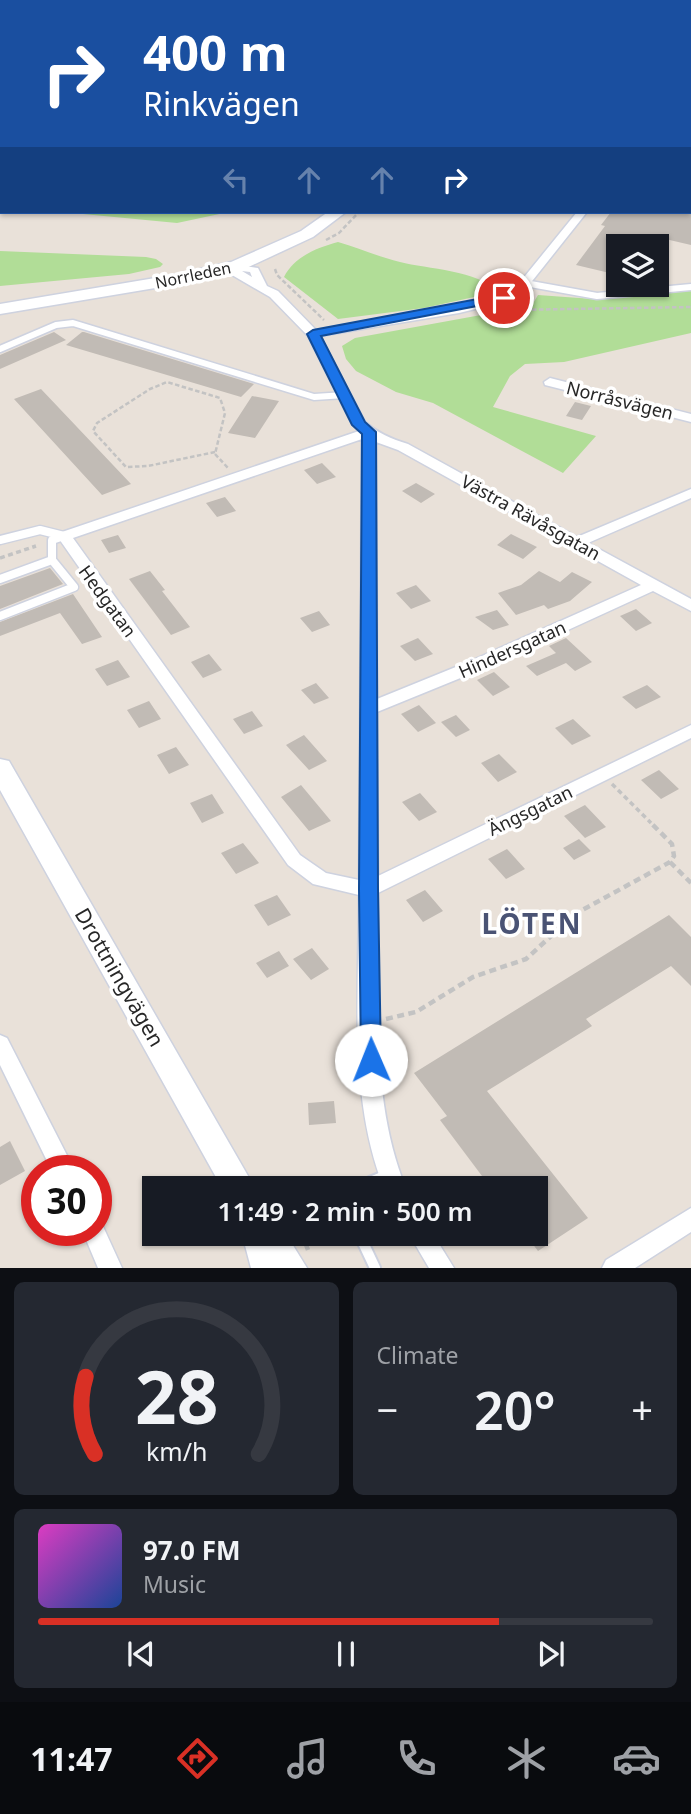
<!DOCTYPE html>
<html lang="en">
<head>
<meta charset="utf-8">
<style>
	body { margin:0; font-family:"Noto Sans",sans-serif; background:#242831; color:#f1f3f6; height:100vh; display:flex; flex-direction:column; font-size:26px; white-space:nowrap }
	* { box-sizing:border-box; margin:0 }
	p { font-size:23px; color:#9ea1a6 }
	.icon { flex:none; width:38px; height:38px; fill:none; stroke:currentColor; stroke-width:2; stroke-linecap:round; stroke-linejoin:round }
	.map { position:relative; height:1268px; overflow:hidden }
	.side { display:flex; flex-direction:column; gap:14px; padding:14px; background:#0d0f14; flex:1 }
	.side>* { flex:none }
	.guide { position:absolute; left:0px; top:0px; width:691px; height:214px; box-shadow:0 2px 5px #0004; background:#1a4fa0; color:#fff; overflow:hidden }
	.tools { position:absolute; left:606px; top:234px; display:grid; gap:14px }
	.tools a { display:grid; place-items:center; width:63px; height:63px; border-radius:0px; background:#171b24; box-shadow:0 2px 5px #0004; font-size:35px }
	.speed { position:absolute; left:21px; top:1155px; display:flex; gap:14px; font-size:35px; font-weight:700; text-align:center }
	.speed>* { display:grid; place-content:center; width:91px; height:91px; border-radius:50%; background:#171b24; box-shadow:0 2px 5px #0004; line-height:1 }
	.speed .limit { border:10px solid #d22; background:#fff; color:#111 }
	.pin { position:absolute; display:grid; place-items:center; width:60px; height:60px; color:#fff; margin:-30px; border:4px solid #fff; border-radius:50%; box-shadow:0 2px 7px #0007 }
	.me { position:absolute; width:77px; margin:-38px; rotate:359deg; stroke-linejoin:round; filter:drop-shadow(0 0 5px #0008) }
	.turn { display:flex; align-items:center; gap:24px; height:147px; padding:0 28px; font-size:32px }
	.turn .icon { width:91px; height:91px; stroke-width:2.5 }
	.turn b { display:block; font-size:49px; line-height:60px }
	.lanes { display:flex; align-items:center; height:66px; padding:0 28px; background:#0003; justify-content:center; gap:35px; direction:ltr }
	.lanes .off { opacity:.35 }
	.big { font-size:52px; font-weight:600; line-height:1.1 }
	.side .tile { flex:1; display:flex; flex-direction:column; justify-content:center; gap:10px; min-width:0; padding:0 24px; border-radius:10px; background:#242831 }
	.side .dial { align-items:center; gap:0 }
	.dial svg { height:182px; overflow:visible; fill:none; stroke:#363941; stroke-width:7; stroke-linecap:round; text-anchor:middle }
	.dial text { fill:#f1f3f6; stroke:none }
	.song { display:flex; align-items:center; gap:21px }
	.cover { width:84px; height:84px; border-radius:10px; background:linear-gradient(135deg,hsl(310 70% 55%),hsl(220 70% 35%)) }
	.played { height:7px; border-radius:4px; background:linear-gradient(90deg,#d93025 75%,#363941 75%) }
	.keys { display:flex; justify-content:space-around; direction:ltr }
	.heat { display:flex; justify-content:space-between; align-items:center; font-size:38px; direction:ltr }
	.side .tiles { flex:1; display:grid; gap:14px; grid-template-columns:1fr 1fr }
	.tile:last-child { grid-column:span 2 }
	.trip { position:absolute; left:142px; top:1176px; width:406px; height:70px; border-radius:0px; background:#171b24; box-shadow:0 2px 5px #0004; font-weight:600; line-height:70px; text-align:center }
	.dock { display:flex; height:112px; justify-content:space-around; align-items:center; background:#090b0e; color:#9ea1a6 }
	.dock .icon { width:49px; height:49px }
	.dock .selected { color:#d93025 }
	.dock b { font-size:32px; color:#f1f3f6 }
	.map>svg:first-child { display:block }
</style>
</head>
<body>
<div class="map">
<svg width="691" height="1268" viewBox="0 0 691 1268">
	<rect width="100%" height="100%" fill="#e9e1d9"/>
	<!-- green -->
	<path fill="#b1dd97" d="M0,0H196L2,2V206Z
		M62,212H229L177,223Z
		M338,242C359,248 379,257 400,262C427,269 479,270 497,292L424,308L338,319L284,277C294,257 316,248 338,242Z
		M0,251L146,257L156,259L163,264L160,267L129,274L0,286Z
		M691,288V333L564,362L525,364L510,376L493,407L596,436L563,473L433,403L396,392L356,371L346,359L342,346L355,338L503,311L528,312L538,295L593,299Z"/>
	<!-- building -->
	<path fill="#c1bbb5" d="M611,212H691V245L661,238L655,247H618V275L576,265L605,226L601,225Z
		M54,332L66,340L0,369V355Z
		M82,332H84L254,384L241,397L66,345Z
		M41,389L131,484L102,495L14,399Z
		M252,396L279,401L255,438L228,433Z
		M575,402L591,406L582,420L566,416Z
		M322,463L336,477L317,484L304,470Z
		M416,483L435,494L421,503L402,491Z
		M225,497L236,511L217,517L206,503Z
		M511,534L537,547L523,559L497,545Z
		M118,535L126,548L109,553L101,540Z
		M50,568L63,584L0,609V586Z
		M150,571L165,590L162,591L190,627L171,635L129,579Z
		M539,571L560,582L572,572L592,582L570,601L548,609L544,605L516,615L498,593L521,585Z
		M416,585L431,601L411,609L396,593Z
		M73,594L102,637L82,644L60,613L0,636V622Z
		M636,609L652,623L636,631L620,616Z
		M497,610L509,625L493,630L475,617Z
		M319,611L330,625L312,632L300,618Z
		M418,638L433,654L415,661L400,646Z
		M566,638L592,662L575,671L566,663L537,676L526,666L556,653L549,646Z
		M209,654L222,670L203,678L191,662Z
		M118,660L130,677L107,686L95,669Z
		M494,672L510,687L493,696L477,680Z
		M316,683L329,698L314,704L301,690Z
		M647,685L661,697L636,709L622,697Z
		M149,701L161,719L139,728L127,710Z
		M419,705L436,723L418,732L401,714Z
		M252,711L263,726L244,734L233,719Z
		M456,715L470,730L456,737L441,722Z
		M573,719L591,736L572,745L555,728Z
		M304,735L327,761L309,770L286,745Z
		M176,747L189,765L169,774L157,755Z
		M499,754L517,772L498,782L481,763Z
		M659,770L679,789L661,799L641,780Z
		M301,785L331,821L309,831L281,797Z
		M420,793L437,812L419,821L402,802Z
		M212,794L224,813L202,823L190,803Z
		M585,805L606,827L585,838L564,816Z
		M579,839L591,851L574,860L563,848Z
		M243,843L259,863L236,874L221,853Z
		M507,849L525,869L506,879L488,859Z
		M425,890L443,911L423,922L406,900Z
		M277,895L291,915L268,926L254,905Z
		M669,915L691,937V986L671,966L586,1019L592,1026L487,1091L588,1218L538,1251L525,1234H536V1188H491L440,1120L447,1116L414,1073Z
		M312,948L329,969L311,980L293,959Z
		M279,951L289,966L267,978L256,963Z
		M334,1101L336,1123L309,1125L308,1103Z
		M10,1141L25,1171L0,1185V1147Z"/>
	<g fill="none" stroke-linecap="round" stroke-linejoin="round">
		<defs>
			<path id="lane-far3" d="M309,0L312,2"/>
			<path id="lane-far2" d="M525,283L597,296L691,287
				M0,349L56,325L73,323L314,397L345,395"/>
			<path id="lane-far1" d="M0,540L40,530L64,536
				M0,579L52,560V540L64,536
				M0,616L74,587L52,560"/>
			<path id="lane" d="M356,1188L389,1174
				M359,1234L375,1268"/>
			<path id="street" d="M691,71V79H690V72Z
				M577,212H587L529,285L508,301L459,313L320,336L365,422C378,433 391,439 408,444L577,537L691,489V498L588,543L691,599V611L653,591L485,668L377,712L378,876L691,725V738L378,893C379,988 369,1099 406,1188H384C348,1099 359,990 359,895L313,884L288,865L57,536L59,533L359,431L352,424L308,336L270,297L232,275V264L258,268L267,286L278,291L316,330L459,305L500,295L521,281ZM242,271L250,272L252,277ZM362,439L359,880L326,873L300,855L73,538ZM376,442L398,450L641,585L473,660L377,699Z
				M550,378L691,414V422L545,385L544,382Z
				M0,1035L7,1038L75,1171H52L0,1065Z
				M691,1208V1232L635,1268H602L606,1260Z
				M96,1220L101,1222L122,1268H98L82,1230H96Z
				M409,1234H433L454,1268H429Z"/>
			<path id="secondary" d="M554,0H567L553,2Z
				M328,212H346L313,237L242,270L179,284L0,314V304L179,274L231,262L301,231Z
				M0,759L9,761L255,1188H222L0,790Z
				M242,1234H286L307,1268H251Z"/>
		</defs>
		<!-- lane-far3 casing -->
		<use href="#lane-far3" stroke="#ced2df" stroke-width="6"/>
		<!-- lane-far2 casing -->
		<use href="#lane-far2" stroke="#ced2df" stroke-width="9"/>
		<!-- lane-far1 casing -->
		<use href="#lane-far1" stroke="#ced2df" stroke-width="11"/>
		<!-- lane casing -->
		<use href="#lane" stroke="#ced2df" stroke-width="14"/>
		<!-- street casing -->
		<use href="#street" stroke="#ced2df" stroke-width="3"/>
		<!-- secondary casing -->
		<use href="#secondary" stroke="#ced2df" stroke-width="3"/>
		<!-- path-far3 -->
		<path stroke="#c3c3c3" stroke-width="2" stroke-dasharray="3.5 2" stroke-linecap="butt" d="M57,0L60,2"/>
		<!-- path-far2 -->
		<path stroke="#c3c3c3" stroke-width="2.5" stroke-dasharray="4.5 2.5" stroke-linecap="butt" d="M326,240L339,233L359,212
			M275,269L277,275L324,320
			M511,310L691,307
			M215,452L148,466L126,467L93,431L97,423L150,389L167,382L220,398L225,413L215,454L228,468"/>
		<!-- path-far1 -->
		<path stroke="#c3c3c3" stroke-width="3.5" stroke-dasharray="5 3.5" stroke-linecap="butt" d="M0,558L36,546
			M612,784L651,823"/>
		<!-- path -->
		<path stroke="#c3c3c3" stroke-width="4.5" stroke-dasharray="7 4.5" stroke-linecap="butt" d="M670,862L691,883
			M386,1019L416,1012L473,977L526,959L575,914L670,862L674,856L672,844L650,822
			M302,1234L308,1250"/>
		<!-- lane-far3 -->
		<use href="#lane-far3" stroke="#fff" stroke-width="4.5"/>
		<!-- lane-far2 -->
		<use href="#lane-far2" stroke="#fff" stroke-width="6"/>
		<!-- lane-far1 -->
		<use href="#lane-far1" stroke="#fff" stroke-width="8"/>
		<!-- lane -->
		<use href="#lane" stroke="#fff" stroke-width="10"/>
		<!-- street -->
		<use href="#street" fill="#fff" fill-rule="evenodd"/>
		<!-- secondary -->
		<use href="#secondary" fill="#fff" fill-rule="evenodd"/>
	</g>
	<!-- route -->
	<path fill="#1a73e8" stroke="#114b97" stroke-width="2" d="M504,294L510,298L508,300L321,336L365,422L376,432L378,889L381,1060L378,1067L371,1069L364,1067L361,1060L359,889L362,434L352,425L307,334L313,330Z"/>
	<g text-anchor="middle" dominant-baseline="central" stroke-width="7" stroke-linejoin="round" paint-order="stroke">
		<!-- far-street labels -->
		<g font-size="16" fill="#272727" stroke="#fff">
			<text transform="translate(193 275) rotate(-12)">Norrleden</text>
		</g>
		<!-- street labels -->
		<g font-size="18" fill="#272727" stroke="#fff">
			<text transform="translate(620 400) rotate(14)">Norråsvägen</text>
			<text transform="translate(531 517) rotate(29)">Västra Rävåsgatan</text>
			<text transform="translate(108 601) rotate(54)">Hedgatan</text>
			<text transform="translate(512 649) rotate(-24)">Hindersgatan</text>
			<text transform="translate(530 810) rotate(-26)">Ängsgatan</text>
		</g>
		<!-- near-street labels -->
		<g font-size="21" fill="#272727" stroke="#fff">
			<text transform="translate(120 977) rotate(60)">Drottningvägen</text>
		</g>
		<!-- near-district labels -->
		<g font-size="28" font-weight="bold" letter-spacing="2" fill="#4a5374" stroke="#fff">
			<text x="532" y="923">LÖTEN</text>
		</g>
	</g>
</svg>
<div class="tools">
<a><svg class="icon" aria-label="layers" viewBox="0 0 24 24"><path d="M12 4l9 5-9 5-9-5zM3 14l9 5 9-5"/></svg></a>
</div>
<div class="speed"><div class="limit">30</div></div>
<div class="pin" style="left:504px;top:298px;background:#d93025"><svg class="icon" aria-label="arrive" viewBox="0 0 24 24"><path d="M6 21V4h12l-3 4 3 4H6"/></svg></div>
<svg class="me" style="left:371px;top:1060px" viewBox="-20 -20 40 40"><circle r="19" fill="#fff"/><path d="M0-13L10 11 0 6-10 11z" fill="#1a73e8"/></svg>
<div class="trip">11:49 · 2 min · 500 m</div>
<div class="guide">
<div class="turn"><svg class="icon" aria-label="right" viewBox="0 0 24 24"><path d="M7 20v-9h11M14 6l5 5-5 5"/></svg><div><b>400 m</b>Rinkvägen</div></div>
<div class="lanes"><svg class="icon off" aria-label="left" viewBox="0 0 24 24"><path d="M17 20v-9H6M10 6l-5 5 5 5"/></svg><svg class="icon off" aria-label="ahead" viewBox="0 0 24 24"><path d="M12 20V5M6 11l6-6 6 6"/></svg><svg class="icon off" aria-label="ahead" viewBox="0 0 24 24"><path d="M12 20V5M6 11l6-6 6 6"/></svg><svg class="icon" aria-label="right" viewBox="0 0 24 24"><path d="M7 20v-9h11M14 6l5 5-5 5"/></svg></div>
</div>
</div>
<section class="side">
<div class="tiles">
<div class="tile dial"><svg viewBox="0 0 100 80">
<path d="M14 69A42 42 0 1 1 86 69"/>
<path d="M14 69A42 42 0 0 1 10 35" stroke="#d93025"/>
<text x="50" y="56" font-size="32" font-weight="700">28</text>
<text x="50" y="72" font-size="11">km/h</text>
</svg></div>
<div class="tile"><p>Climate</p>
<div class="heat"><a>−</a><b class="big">20°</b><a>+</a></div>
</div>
<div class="tile">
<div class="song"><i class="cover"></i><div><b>97.0 FM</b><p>Music</p></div></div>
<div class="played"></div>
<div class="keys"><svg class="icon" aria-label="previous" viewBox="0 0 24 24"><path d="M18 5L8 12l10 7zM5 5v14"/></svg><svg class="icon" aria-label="pause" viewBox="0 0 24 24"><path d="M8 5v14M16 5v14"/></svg><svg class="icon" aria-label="next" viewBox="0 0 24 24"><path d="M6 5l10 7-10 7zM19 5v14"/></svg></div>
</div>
</div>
</section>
<nav class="dock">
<b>11:47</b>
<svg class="icon selected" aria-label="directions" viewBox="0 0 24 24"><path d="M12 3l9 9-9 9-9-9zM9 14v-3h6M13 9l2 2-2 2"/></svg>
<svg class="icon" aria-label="music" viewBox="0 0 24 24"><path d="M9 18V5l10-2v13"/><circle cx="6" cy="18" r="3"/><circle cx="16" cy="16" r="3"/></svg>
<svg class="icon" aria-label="phone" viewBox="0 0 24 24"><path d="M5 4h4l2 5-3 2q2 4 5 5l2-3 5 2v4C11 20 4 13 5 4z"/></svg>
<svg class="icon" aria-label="climate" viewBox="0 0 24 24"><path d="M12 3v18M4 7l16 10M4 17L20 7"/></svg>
<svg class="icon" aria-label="car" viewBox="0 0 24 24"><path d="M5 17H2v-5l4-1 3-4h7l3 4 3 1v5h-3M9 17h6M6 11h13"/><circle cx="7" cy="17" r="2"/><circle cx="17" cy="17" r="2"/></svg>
</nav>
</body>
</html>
